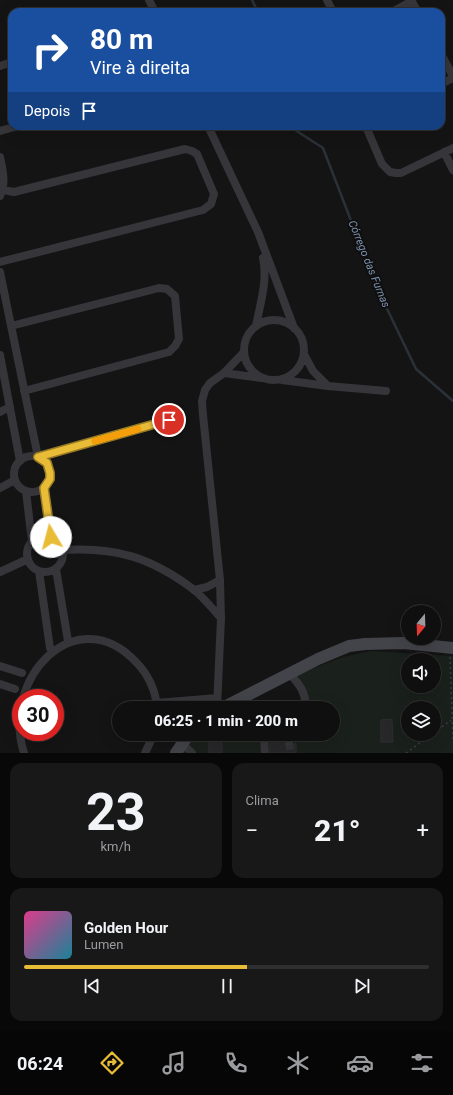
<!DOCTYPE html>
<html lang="pt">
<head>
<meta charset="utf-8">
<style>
	body { margin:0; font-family:Roboto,sans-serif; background:#181819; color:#f1f3f6; height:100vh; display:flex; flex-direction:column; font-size:15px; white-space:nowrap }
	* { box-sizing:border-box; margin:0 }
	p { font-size:13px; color:#9b9c9f }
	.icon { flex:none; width:22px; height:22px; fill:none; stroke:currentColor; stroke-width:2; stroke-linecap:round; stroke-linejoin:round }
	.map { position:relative; height:753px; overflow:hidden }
	.drawer { display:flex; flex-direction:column; gap:10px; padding:10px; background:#080809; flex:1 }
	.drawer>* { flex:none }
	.guide { position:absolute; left:8px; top:8px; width:437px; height:122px; border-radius:12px; box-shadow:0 4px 16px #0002,0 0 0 1px #2f2f30; background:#1a4fa0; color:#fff; overflow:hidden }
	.needle { width:26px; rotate:199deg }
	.buttons { position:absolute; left:401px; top:605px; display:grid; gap:8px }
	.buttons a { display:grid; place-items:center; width:40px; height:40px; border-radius:50%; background:#0f0f10; box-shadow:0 4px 16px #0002,0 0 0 1px #2f2f30; font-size:20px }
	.speed { position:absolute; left:12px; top:689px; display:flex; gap:8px; font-size:20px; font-weight:700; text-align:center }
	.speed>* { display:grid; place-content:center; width:52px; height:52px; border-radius:50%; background:#0f0f10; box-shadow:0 4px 16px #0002,0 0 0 1px #2f2f30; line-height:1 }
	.speed .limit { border:6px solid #d22; background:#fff; color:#111 }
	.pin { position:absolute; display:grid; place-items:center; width:34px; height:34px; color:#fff; margin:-17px; border:2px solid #fff; border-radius:50%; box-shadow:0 1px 4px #0007 }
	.me { position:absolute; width:44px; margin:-22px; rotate:352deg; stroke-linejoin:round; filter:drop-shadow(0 0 3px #0008) }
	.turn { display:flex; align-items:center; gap:14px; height:84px; padding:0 16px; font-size:18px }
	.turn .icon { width:52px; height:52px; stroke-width:2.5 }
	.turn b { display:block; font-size:28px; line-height:34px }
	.then { display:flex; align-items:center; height:38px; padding:0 16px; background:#0003; gap:8px; font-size:15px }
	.big { font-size:30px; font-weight:800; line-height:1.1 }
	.drawer .tile { flex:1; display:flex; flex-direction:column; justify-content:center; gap:6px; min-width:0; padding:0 14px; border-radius:12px; background:#181819 }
	.drawer .dial { align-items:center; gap:0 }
	.dial b { font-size:52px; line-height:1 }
	.song { display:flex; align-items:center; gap:12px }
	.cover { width:48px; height:48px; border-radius:6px; background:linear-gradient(135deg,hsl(330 70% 55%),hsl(190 70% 35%)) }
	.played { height:4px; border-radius:2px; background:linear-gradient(90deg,#e9bc38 55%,#2f2f30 55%) }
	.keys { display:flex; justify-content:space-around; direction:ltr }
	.heat { display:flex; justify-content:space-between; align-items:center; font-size:22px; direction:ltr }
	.drawer .tiles { flex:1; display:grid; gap:10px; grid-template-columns:1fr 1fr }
	.tile:last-child { grid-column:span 2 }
	.trip { position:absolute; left:112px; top:701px; width:228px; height:40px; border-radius:20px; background:#0f0f10; box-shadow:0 4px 16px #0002,0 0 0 1px #2f2f30; font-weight:800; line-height:40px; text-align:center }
	.tabs { display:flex; height:64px; justify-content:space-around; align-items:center; background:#060606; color:#9b9c9f }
	.tabs .icon { width:28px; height:28px }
	.tabs .selected { color:#e9bc38 }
	.tabs b { font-size:18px; color:#f1f3f6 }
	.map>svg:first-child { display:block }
</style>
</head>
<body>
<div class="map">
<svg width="453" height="753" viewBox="0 0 453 753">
	<rect width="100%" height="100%" fill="#141415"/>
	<!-- green -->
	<path fill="#1a201b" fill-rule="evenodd" d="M371,651L453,656V753H182L186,745L197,734H333V708H306L293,676L343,657ZM408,660H434V686H408ZM408,708H434V734H408Z"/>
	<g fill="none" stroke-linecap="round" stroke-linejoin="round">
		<!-- stream -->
		<path stroke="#2b3138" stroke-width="2.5" d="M252,0L258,12
			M289,126L323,148L377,288L416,369L453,401"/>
	</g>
	<!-- building -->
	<path fill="#272729" stroke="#2e2e31" d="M392,719L393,742H381V720Z
		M215,738L222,742V753H209V740Z
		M270,743H284L286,747H289L296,743V753H270Z"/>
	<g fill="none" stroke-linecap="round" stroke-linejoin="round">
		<!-- street-tunnel -->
		<path stroke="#313235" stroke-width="8" stroke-dasharray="8 4" stroke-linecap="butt" d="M289,742L291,753"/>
		<!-- path -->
		<path stroke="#3b3c41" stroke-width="1.5" stroke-dasharray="2 3" stroke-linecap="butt" d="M450,657L453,739
			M434,733L451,720
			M406,753L432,734"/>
		<!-- street -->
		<path stroke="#35353a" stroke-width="8" d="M149,0L155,12
			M327,0L333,12
			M411,0L418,12
			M392,12L412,1
			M441,54L453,76
			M0,66L12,62
			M441,84L453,78
			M208,126L258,232L294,328
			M367,126V129L382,164L390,172L396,173H401L453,148
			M0,131L18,126
			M444,152L453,170
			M0,157C3,171 6,183 0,196
			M0,262L203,210L211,204L214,194L197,154L192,151L185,149L14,192L3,190
			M0,272L38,457L169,420
			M244 350a30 30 0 1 1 60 0a30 30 0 1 1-60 0Z
			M11,326L159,288L167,289L175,296L179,339L175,346L169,352L24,391
			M256,326C260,304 268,281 263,258
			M304,354L313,371L328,386
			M0,355L20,461
			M224,373L261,378
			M282,380L328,386L386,391
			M0,412L10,407
			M14 474a18 18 0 1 1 36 0a18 18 0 1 1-36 0Z
			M0,488L15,480
			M44,488L51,537
			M26,491L32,542
			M27 554a18 18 0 1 1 36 0a18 18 0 1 1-36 0Z
			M63,550C116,547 150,557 193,589C203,597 212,608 221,618
			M56,569L68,641
			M39,571L50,648
			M0,572L28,559
			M194,590L207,587L220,580
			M0,666L22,673
			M289,673C299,684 307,693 305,708
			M0,684L15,689
			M157,703L217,698
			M217,708L221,618L220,580L203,415L202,401L205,390L210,383L224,373L244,352
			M246,734C257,741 268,737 280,734
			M289,734V742
			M264,738L265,753
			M182,743L192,753
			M24,753C0,677 77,599 136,662C148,674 156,691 157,708
			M145,753L154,734"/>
		<!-- secondary -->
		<path stroke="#43444a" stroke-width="12" d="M222,708L318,659L349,646L365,644L403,643L453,648
			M176,753L189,734"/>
	</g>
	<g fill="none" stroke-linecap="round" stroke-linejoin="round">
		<defs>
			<path id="route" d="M51,537L44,488L50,479V473L47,463L38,457L169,420"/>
		</defs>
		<!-- route casing -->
		<use href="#route" stroke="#977a24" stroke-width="10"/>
		<!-- route -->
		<use href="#route" stroke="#e9bc38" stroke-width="7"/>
		<!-- slow -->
		<path stroke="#f59e0b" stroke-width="7" d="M95,441L138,429"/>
	</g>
	<g text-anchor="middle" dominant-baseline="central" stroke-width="4" stroke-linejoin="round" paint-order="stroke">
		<!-- water labels -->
		<g font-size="11" font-style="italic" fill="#7e94af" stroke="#0f0f10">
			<text transform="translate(369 264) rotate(68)">Córrego das Furnas</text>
		</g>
	</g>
</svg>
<div class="buttons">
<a><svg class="needle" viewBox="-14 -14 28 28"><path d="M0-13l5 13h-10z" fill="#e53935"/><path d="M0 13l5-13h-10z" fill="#9b9c9f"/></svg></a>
<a><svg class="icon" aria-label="sound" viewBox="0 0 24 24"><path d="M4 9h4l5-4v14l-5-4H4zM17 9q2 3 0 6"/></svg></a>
<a><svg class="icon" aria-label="layers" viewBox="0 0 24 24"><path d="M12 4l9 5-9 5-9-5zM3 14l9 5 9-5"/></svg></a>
</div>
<div class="speed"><div class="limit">30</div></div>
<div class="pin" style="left:169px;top:420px;background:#d93025"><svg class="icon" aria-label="arrive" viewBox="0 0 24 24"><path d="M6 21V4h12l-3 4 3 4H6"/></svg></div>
<svg class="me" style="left:51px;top:537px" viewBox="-20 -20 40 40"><circle r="19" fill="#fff"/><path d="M0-13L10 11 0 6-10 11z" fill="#e9bc38"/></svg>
<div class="trip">06:25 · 1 min · 200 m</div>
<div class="guide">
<div class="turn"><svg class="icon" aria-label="right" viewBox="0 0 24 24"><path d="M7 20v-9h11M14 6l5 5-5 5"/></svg><div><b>80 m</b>Vire à direita</div></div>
<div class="then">Depois<svg class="icon" aria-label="arrive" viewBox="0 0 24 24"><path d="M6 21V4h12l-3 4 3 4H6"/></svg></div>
</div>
</div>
<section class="drawer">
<div class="tiles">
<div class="tile dial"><b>23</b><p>km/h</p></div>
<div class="tile"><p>Clima</p>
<div class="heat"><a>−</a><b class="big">21°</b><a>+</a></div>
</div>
<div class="tile">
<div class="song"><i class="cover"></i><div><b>Golden Hour</b><p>Lumen</p></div></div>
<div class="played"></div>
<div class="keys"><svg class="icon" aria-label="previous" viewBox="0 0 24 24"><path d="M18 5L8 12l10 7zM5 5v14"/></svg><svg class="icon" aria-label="pause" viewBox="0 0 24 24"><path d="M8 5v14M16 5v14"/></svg><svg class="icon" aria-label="next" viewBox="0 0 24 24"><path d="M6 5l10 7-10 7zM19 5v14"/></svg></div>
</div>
</div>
</section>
<nav class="tabs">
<b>06:24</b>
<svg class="icon selected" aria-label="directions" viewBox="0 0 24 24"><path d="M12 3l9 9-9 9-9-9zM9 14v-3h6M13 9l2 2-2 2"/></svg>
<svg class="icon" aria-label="music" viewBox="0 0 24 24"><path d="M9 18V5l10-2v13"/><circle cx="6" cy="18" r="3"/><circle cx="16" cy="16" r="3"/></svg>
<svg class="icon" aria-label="phone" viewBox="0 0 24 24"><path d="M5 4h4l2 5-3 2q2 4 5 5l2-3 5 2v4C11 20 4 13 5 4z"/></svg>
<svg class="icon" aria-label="climate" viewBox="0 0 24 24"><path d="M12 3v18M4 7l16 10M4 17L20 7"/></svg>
<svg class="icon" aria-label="car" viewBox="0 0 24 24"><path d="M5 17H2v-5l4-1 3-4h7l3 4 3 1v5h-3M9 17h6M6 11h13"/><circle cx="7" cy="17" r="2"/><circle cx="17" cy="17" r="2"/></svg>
<svg class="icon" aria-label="filters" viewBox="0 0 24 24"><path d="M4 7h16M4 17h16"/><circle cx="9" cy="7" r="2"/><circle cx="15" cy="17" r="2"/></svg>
</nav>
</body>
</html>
